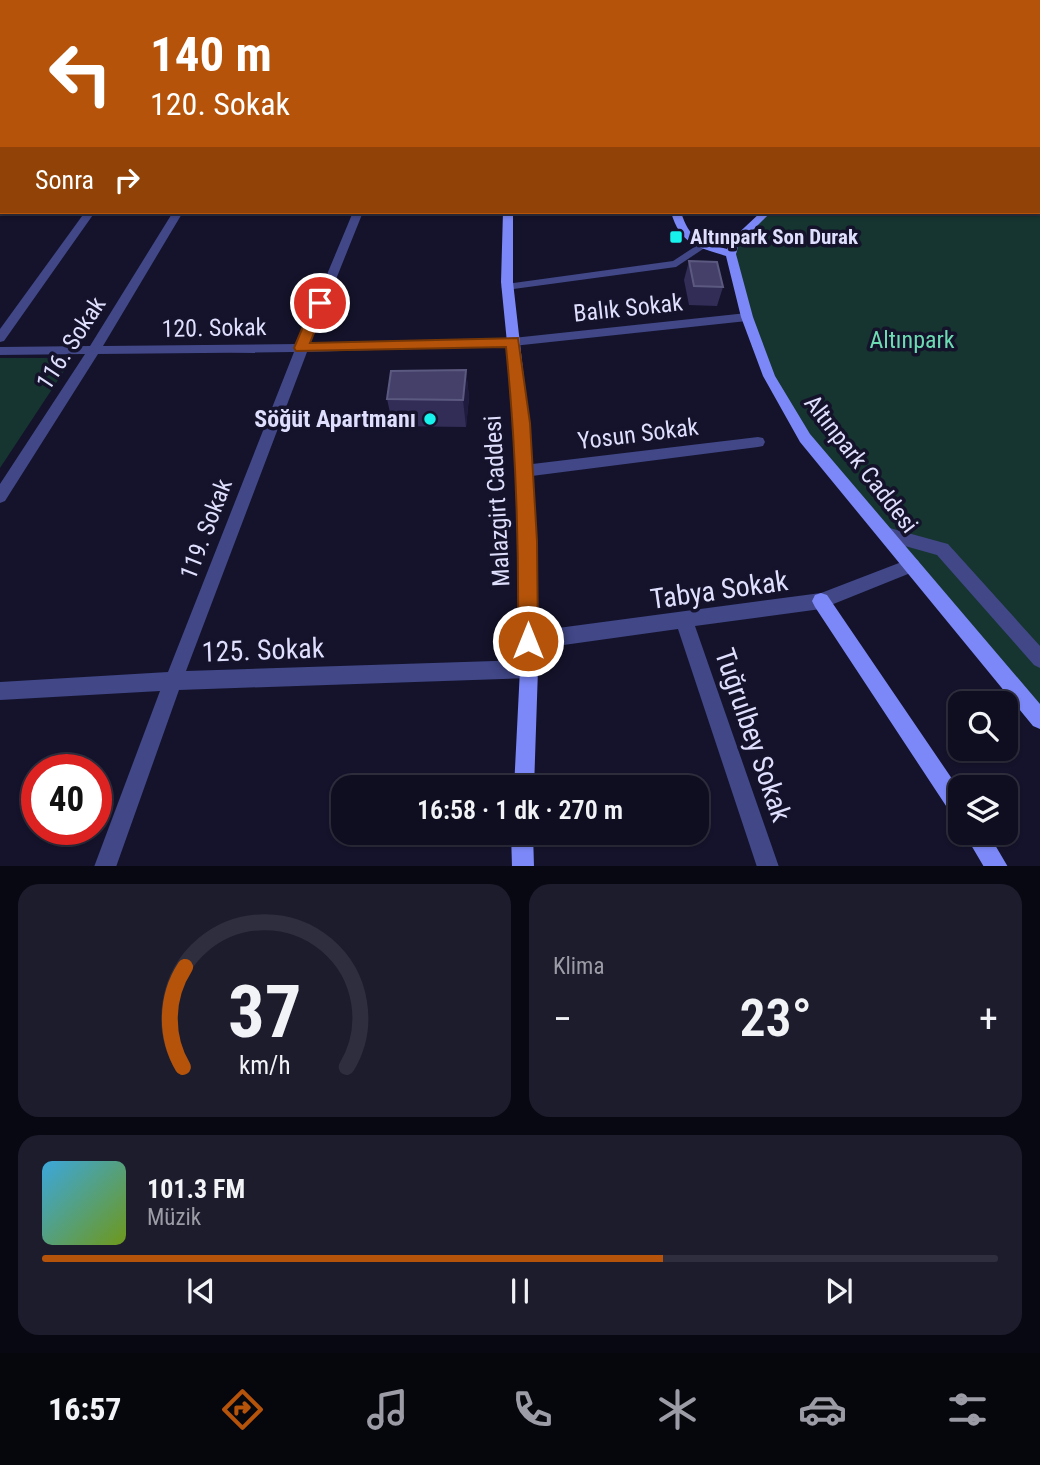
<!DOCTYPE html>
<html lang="tr">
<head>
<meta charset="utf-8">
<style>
	body { margin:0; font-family:"Roboto Condensed",sans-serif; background:#1d1c2d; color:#f1f3f6; height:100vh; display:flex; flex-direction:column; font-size:26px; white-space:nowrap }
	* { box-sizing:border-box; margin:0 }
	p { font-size:23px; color:#9b9ca5 }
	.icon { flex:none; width:38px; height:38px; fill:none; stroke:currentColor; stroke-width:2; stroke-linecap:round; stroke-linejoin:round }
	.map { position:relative; height:866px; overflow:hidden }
	.drawer { display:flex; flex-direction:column; gap:18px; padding:18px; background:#080812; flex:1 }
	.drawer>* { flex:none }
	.hud { position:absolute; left:0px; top:0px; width:1041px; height:214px; box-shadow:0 2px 5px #0004,0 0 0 2px #2f2e3e; background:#b45309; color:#fff; overflow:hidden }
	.fabs { position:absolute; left:948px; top:691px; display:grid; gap:14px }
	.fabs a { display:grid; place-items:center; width:70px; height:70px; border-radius:14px; background:#0f0e20; box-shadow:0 2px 5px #0004,0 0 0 2px #2f2e3e; font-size:35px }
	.speed { position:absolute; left:21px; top:754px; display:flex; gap:14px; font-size:35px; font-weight:700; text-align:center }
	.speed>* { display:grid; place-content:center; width:91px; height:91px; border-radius:50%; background:#0f0e20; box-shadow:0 2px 5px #0004,0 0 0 2px #2f2e3e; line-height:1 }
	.speed .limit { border:10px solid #d22; background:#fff; color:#111 }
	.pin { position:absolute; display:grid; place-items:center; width:60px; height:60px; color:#fff; margin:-30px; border:4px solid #fff; border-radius:50%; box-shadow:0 2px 7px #0007 }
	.me { position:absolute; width:77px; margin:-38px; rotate:0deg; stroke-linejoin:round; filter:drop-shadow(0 0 5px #0008) }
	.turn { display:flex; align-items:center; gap:24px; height:147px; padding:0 35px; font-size:32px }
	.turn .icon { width:91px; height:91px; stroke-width:2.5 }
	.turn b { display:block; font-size:49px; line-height:60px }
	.then { display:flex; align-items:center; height:66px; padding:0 35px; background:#0003; gap:14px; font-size:26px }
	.big { font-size:52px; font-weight:600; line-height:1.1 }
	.drawer .widget { flex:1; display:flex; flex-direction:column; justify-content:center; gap:10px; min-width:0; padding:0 24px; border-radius:21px; background:#1d1c2d }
	.drawer .dial { align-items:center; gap:0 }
	.dial svg { height:182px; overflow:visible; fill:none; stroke:#2f2e3e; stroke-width:7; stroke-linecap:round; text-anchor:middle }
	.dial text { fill:#f1f3f6; stroke:none }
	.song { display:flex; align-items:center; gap:21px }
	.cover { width:84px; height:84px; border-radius:10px; background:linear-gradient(135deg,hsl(200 70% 55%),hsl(80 70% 35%)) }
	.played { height:7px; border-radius:4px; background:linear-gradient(90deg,#b45309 65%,#2f2e3e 65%) }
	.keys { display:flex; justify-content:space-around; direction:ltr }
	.heat { display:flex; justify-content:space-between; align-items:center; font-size:38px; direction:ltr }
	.drawer .tiles { flex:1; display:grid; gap:18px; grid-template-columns:1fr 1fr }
	.widget:last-child { grid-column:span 2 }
	.trip { position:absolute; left:331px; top:775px; width:378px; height:70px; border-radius:21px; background:#0f0e20; box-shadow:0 2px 5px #0004,0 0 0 2px #2f2e3e; font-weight:600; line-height:70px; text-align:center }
	.tabs { display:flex; height:112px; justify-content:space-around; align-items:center; background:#06060d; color:#9b9ca5 }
	.tabs .icon { width:49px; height:49px }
	.tabs .on { color:#b45309 }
	.tabs b { font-size:32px; color:#f1f3f6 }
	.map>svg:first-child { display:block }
</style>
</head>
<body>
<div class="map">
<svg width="1040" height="867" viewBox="0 0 1040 867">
	<rect width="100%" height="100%" fill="#14132b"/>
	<!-- green -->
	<path fill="#163530" d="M1018,0H1040V719L805,438L769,376L747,317L734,243L766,212H1040V2H1016Z
		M0,358H63L66,368L0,468Z"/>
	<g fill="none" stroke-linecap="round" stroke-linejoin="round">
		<!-- street -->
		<path fill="#414787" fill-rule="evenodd" d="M27,0H33L34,2H28Z
			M119,0H125V2H119Z
			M192,0H198V2H192Z
			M267,0H273V2H267Z
			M339,0H345L346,2H340Z
			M549,0H557L547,2Z
			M0,60H2L0,65Z
			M0,127H2L0,135Z
			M0,142H2V148H0Z
			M0,201H2V207H0Z
			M85,212H95L4,341L0,342V329Z
			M173,212H183L103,346L298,344L353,212H363L310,344L513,338L747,313L753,317L747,321L513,346L307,352L186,671L529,660L535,663L538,669L535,675L529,678L179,690L116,867H94L160,691L0,700V682L168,672L294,352L98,354L5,501L0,503V484L85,354L0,355V347L90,346Z
			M702,242L706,243V247L676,267L507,290L501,287L507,284L673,261Z
			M758,437L763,438L765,442L763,446L758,447L524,477L519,475L517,471L519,467L524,465Z
			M886,527L948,544L1040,646V668L1034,665L937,555L880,539L878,534L880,529Z
			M912,558L918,560L920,565L918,570L821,609L695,626L779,867H757L678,629L528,650L522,647L519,641L522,635L528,632L821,593Z"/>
		<!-- secondary -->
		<path fill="#7c88f7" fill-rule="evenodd" d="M407,0H413L414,2H408Z
			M427,0L437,2H429Z
			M698,0H704L697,2Z
			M1015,0H1021L1013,2Z
			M503,212H513V282L529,423L536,541L538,669L534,788H514L520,669V541L515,423L501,282Z
			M671,212H681C689,239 701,242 727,249L730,241L761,212H771L739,244L736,254L753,317L775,376L810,434L1040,704V729L1033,726L800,442L763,376L741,317L726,256C697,247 680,244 671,212Z
			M821,593L827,595L961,792V821L954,818L815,607L812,601L815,595Z
			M511,833H533L534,867H512Z
			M964,833H988L1008,867H984Z"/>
	</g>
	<!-- wall -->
	<path fill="#312d57" d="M689,261L723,287L717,306L689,305L684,280Z
		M466,370L469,397L466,427L393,426L387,399Z"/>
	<!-- shaded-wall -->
	<path fill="#1e1b3e" d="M466,370L469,397L466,427L463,400Z"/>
	<!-- building -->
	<path fill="#444069" stroke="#5c5980" stroke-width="2" d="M689,261L717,262L723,287L694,286Z
		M466,370L463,400L387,399L391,371Z"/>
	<!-- route -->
	<path fill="#b45309" stroke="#753606" stroke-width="2" d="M320,298L326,303L310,343L518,338L530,423L537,541L538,641L535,648L528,651L521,648L518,641C519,542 516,445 506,347L296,351L294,348L313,303Z"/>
	<!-- markers -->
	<g fill="#17f2ec" stroke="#14132b" stroke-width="2.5">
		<rect x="669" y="230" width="14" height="14" rx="3.5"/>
		<circle cx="430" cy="419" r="7"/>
	</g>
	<g text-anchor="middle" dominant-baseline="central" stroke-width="7" stroke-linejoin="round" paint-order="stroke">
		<!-- far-poi labels -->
		<g font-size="21" font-weight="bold" fill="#dfdffd" stroke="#14132b" text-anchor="start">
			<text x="690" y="237">Altınpark Son Durak</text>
		</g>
		<!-- street labels -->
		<g font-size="24" fill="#dfdffd" stroke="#14132b">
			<text transform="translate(628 308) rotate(-6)">Balık Sokak</text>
			<text transform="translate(214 328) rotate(-1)">120. Sokak</text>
			<text transform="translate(71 343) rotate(-57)">116. Sokak</text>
			<text transform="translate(638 434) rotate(-7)">Yosun Sokak</text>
			<text transform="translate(861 464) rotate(52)">Altınpark Caddesi</text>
			<text transform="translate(497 501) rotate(-93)">Malazgirt Caddesi</text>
			<text transform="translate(206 529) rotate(-69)">119. Sokak</text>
		</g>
		<!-- park labels -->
		<g font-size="24" fill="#6ddbb2" stroke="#14132b">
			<text x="912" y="340">Altınpark</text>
		</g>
		<!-- poi labels -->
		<g font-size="24" font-weight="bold" fill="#dfdffd" stroke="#14132b" text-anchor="end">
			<text x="416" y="419">Söğüt Apartmanı</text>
		</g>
		<!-- near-street labels -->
		<g font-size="28" fill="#dfdffd" stroke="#14132b">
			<text transform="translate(719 590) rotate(-8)">Tabya Sokak</text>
			<text transform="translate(263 650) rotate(-2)">125. Sokak</text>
			<text transform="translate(753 735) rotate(71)">Tuğrulbey Sokak</text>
		</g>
	</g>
</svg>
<div class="fabs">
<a><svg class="icon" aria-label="search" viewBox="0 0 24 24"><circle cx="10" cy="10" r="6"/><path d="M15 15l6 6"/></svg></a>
<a><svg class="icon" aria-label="layers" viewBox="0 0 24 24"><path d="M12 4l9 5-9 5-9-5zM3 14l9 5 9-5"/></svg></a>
</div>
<div class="speed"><div class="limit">40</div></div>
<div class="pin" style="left:320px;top:303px;background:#d93025"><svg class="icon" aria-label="arrive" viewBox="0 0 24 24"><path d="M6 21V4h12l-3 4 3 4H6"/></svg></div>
<svg class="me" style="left:528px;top:641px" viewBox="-20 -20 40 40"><circle r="17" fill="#b45309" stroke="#fff" stroke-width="3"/><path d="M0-11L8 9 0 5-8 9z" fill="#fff"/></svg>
<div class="trip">16:58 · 1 dk · 270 m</div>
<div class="hud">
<div class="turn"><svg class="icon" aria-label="left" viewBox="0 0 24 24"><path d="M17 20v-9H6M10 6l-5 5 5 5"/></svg><div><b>140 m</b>120. Sokak</div></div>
<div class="then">Sonra<svg class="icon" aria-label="right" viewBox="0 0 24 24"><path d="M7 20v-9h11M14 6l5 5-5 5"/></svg></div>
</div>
</div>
<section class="drawer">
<div class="tiles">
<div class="widget dial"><svg viewBox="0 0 100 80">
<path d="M14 69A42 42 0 1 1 86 69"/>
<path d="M14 69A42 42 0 0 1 15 25" stroke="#b45309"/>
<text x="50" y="56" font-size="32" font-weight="700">37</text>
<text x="50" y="72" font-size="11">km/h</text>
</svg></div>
<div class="widget"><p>Klima</p>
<div class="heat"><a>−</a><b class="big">23°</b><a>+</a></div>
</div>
<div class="widget">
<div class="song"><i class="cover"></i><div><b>101.3 FM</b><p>Müzik</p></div></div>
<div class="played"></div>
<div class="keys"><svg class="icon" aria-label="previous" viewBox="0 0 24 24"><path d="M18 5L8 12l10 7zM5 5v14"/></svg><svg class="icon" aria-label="pause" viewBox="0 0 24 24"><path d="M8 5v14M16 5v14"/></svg><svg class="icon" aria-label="next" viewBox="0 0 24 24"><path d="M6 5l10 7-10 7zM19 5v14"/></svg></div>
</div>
</div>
</section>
<nav class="tabs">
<b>16:57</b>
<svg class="icon on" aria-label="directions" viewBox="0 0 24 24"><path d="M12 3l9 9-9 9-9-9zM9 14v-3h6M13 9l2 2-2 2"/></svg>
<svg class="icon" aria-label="music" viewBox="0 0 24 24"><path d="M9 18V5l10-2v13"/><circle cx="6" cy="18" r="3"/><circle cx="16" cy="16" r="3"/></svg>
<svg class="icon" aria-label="phone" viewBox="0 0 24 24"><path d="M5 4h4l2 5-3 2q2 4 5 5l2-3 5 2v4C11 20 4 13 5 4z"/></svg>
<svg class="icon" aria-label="climate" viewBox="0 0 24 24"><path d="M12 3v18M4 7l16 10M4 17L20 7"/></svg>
<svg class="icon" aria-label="car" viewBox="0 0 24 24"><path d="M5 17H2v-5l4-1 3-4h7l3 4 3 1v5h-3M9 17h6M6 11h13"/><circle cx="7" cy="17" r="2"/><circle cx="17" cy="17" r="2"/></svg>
<svg class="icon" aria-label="filters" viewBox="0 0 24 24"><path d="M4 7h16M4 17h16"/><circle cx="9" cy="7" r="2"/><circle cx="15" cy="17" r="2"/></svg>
</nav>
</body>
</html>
